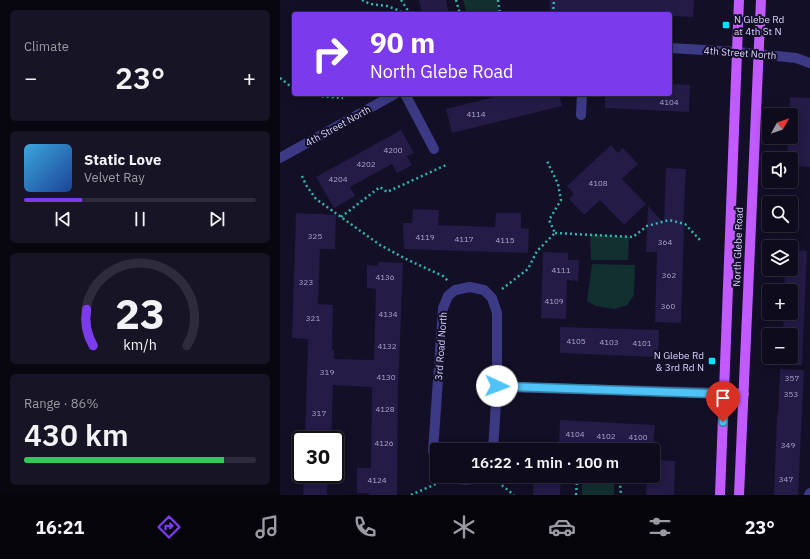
<!DOCTYPE html>
<html lang="en">
<head>
<meta charset="utf-8">
<style>
	body { margin:0; font-family:"IBM Plex Sans",sans-serif; background:#171425; color:#f1f3f6; height:100vh; display:flex; flex-direction:column; font-size:15px; white-space:nowrap }
	* { box-sizing:border-box; margin:0 }
	p { font-size:13px; color:#9b9ba3 }
	.icon { flex:none; width:22px; height:22px; fill:none; stroke:currentColor; stroke-width:2; stroke-linecap:round; stroke-linejoin:round }
	.map { position:relative; flex:1; overflow:hidden }
	.side { display:flex; flex-direction:column; gap:10px; padding:10px; background:#08060f; width:280px }
	.side>* { flex:none }
	.guide { position:absolute; left:12px; top:12px; width:380px; height:84px; border-radius:4px; box-shadow:0 2px 10px #0003,0 0 0 1px #2e2b3b; background:#7c3aed; color:#fff; overflow:hidden }
	.needle { width:26px; rotate:50deg }
	.buttons { position:absolute; left:482px; top:108px; display:grid; gap:8px }
	.buttons a { display:grid; place-items:center; width:36px; height:36px; border-radius:4px; background:#0e0b1c; box-shadow:0 2px 10px #0003,0 0 0 1px #2e2b3b; font-size:20px }
	.speed { position:absolute; left:12px; top:431px; display:flex; gap:8px; font-size:20px; font-weight:700; text-align:center }
	.speed>* { display:grid; place-content:center; width:52px; height:52px; border-radius:50%; background:#0e0b1c; box-shadow:0 2px 10px #0003,0 0 0 1px #2e2b3b; line-height:1 }
	.speed .limit { border:2px solid #111; border-radius:6px; background:#fff; color:#111 }
	.pin { position:absolute; display:grid; place-items:center; width:34px; height:34px; color:#fff; margin:-41px -17px; border-radius:50% 50% 50% 0; rotate:-45deg; box-shadow:0 0 4px #0007 }
	.pin .icon { rotate:45deg }
	.me { position:absolute; width:44px; margin:-22px; rotate:92deg; stroke-linejoin:round; filter:drop-shadow(0 0 3px #0008) }
	.turn { display:flex; align-items:center; gap:14px; height:84px; padding:0 12px; font-size:18px }
	.turn .icon { width:52px; height:52px; stroke-width:2.5 }
	.turn b { display:block; font-size:28px; line-height:34px }
	.big { font-size:30px; font-weight:600; line-height:1.1 }
	.side .widget { flex:1; display:flex; flex-direction:column; justify-content:center; gap:6px; min-width:0; padding:0 14px; border-radius:6px; background:#171425 }
	.side .dial { align-items:center; gap:0 }
	.dial svg { height:104px; overflow:visible; fill:none; stroke:#2e2b3b; stroke-width:7; stroke-linecap:round; text-anchor:middle }
	.dial text { fill:#f1f3f6; stroke:none }
	.song { display:flex; align-items:center; gap:12px }
	.cover { width:48px; height:48px; border-radius:6px; background:linear-gradient(135deg,hsl(200 70% 55%),hsl(220 70% 35%)) }
	.played { height:4px; border-radius:2px; background:linear-gradient(90deg,#7c3aed 25%,#2e2b3b 25%) }
	.keys { display:flex; justify-content:space-around; direction:ltr }
	.heat { display:flex; justify-content:space-between; align-items:center; font-size:22px; direction:ltr }
	.charge { height:6px; border-radius:3px; background:linear-gradient(90deg,#34c759 86%,#2e2b3b 0) }
	.trip { position:absolute; left:150px; top:443px; width:230px; height:40px; border-radius:4px; background:#0e0b1c; box-shadow:0 2px 10px #0003,0 0 0 1px #2e2b3b; font-weight:600; line-height:40px; text-align:center }
	.tab-bar { display:flex; height:64px; justify-content:space-around; align-items:center; background:#06040b; color:#9b9ba3 }
	.tab-bar .icon { width:28px; height:28px }
	.tab-bar .selected { color:#7c3aed }
	.tab-bar b { font-size:18px; color:#f1f3f6 }
	main { display:flex; flex:1; min-height:0 }
	.map>svg:first-child { display:block }
</style>
</head>
<body>
<main>
<section class="side">
<div class="widget"><p>Climate</p>
<div class="heat"><a>−</a><b class="big">23°</b><a>+</a></div>
</div>
<div class="widget">
<div class="song"><i class="cover"></i><div><b>Static Love</b><p>Velvet Ray</p></div></div>
<div class="played"></div>
<div class="keys"><svg class="icon" aria-label="previous" viewBox="0 0 24 24"><path d="M18 5L8 12l10 7zM5 5v14"/></svg><svg class="icon" aria-label="pause" viewBox="0 0 24 24"><path d="M8 5v14M16 5v14"/></svg><svg class="icon" aria-label="next" viewBox="0 0 24 24"><path d="M6 5l10 7-10 7zM19 5v14"/></svg></div>
</div>
<div class="widget dial"><svg viewBox="0 0 100 80">
<path d="M14 69A42 42 0 1 1 86 69"/>
<path d="M14 69A42 42 0 0 1 9 41" stroke="#7c3aed"/>
<text x="50" y="56" font-size="32" font-weight="700">23</text>
<text x="50" y="72" font-size="11">km/h</text>
</svg></div>
<div class="widget"><p>Range · 86%</p><b class="big">430 km</b><div class="charge"></div></div>
</section>
<div class="map">
<svg width="530" height="495" viewBox="0 0 530 495">
	<rect width="100%" height="100%" fill="#130f26"/>
	<!-- green -->
	<path fill="#12302f" d="M183,0H217L219,14H187Z
		M310,234L349,237L348,260H311Z
		M312,264L355,265L354,295L347,305L334,309L316,306L307,301Z
		M308,476H330L334,480V495H302V486Z"/>
	<!-- building -->
	<path fill="#241b47" d="M139,0H166L169,14H142Z
		M270,0H414L413,17L390,16V14H333L270,11Z
		M390,84L410,85L409,112L325,108V94H390Z
		M226,94H279L282,106L172,133L166,109Z
		M510,97L530,98V167L511,166V159H507L508,137H511V115H509Z
		M121,130L134,153L127,156L132,165L117,173L112,164L70,187L75,196L54,208L36,177Z
		M331,145L338,153L343,148L358,164L342,179L366,204L344,225L320,200L304,215L289,199L294,194L287,186Z
		M386,168L406,169L403,227H404L401,323L375,322L377,252H366L368,206L384,223Z
		M133,209L159,210L158,225L215,227L216,213H241V228L249,229L248,253L124,249L123,223H132Z
		M16,213L56,215L55,249H40L38,304L53,305L52,350H54V359L94,360L96,289L87,288V265L98,266V262L123,263L118,391L117,495H89V493H77V468H91L92,387L53,385L51,440H25L28,339L12,338Z
		M511,250L527,251L522,365H511V335H503L504,313H511V291H504L505,269H511Z
		M263,252L288,253V260H299L298,281L287,280L286,319L261,318Z
		M280,327L379,330L378,357L280,353Z
		M500,369L524,370L518,495H494L497,415H498Z
		M280,420L375,425L373,450H349L279,447Z
		M373,460L395,461L394,495H366L367,476H373Z
		M24,474H48L47,495H23Z
		M254,476H281L280,495H253Z"/>
	<g fill="none" stroke-linecap="round" stroke-linejoin="round">
		<!-- path -->
		<path stroke="#2fb8b0" stroke-width="2.5" stroke-dasharray="2 3" stroke-linecap="butt" d="M82,0L90,4L107,6L118,10L124,14
			M121,0L127,9V14
			M176,0L180,14
			M218,0L220,14
			M273,14L274,0
			M0,78L9,85L14,88
			M32,94L40,96L63,98
			M22,176L26,185L36,199L100,245L128,260L163,276L168,281
			M61,217L100,187L107,192L166,165
			M275,233L353,237L367,226L389,220L405,224L420,240
			M222,289L248,269L257,251L275,233L269,220L281,200L278,184L266,159
			M338,476L341,490L340,495
			M214,479L234,495
			M131,495L158,483
			M296,495L297,481L299,476"/>
		<!-- service -->
		<path stroke="#3d3a85" stroke-width="10" d="M125,94L154,149
			M301,115L302,94
			M529,495L530,493"/>
		<!-- minor -->
		<path stroke="#3d3a85" stroke-width="10" d="M390,48L458,52L516,58L530,63
			M0,158L115,94
			M217,387L444,393
			M157,464L153,451L163,308L168,296L175,290L190,287L204,290L212,298L217,313V387L213,450
			M168,476L170,478C179,479 191,482 199,476"/>
		<!-- primary -->
		<path stroke="#c25bff" stroke-width="10" d="M444,393L464,394
			M440,495L459,0
			M459,495L481,0"/>
	</g>
	<g fill="none" stroke-linecap="round" stroke-linejoin="round">
		<defs>
			<path id="route" d="M217,386L444,394L443,422"/>
		</defs>
		<!-- route casing -->
		<use href="#route" stroke="#337fa1" stroke-width="10"/>
		<!-- route -->
		<use href="#route" stroke="#4fc3f7" stroke-width="7"/>
	</g>
	<!-- markers -->
	<g fill="#00e5ff" stroke="#130f26" stroke-width="1.5">
		<rect x="442" y="21" width="8" height="8" rx="2"/>
		<rect x="428" y="357" width="8" height="8" rx="2"/>
	</g>
	<g text-anchor="middle" dominant-baseline="central" stroke-width="4" stroke-linejoin="round" paint-order="stroke">
		<!-- number labels -->
		<g font-size="8" fill="#aca6d1">
			<text x="389" y="102">4104</text>
			<text x="196" y="114">4114</text>
			<text x="113" y="150">4200</text>
			<text x="86" y="164">4202</text>
			<text x="58" y="179">4204</text>
			<text x="318" y="183">4108</text>
			<text x="35" y="236">325</text>
			<text x="145" y="237">4119</text>
			<text x="184" y="239">4117</text>
			<text x="225" y="240">4115</text>
			<text x="385" y="242">364</text>
			<text x="281" y="270">4111</text>
			<text x="389" y="275">362</text>
			<text x="105" y="277">4136</text>
			<text x="26" y="282">323</text>
			<text x="274" y="301">4109</text>
			<text x="388" y="306">360</text>
			<text x="108" y="314">4134</text>
			<text x="33" y="318">321</text>
			<text x="296" y="341">4105</text>
			<text x="329" y="342">4103</text>
			<text x="362" y="343">4101</text>
			<text x="107" y="346">4132</text>
			<text x="47" y="372">319</text>
			<text x="106" y="377">4130</text>
			<text x="512" y="378">357</text>
			<text x="511" y="394">353</text>
			<text x="105" y="409">4128</text>
			<text x="39" y="413">317</text>
			<text x="295" y="434">4104</text>
			<text x="326" y="436">4102</text>
			<text x="358" y="437">4100</text>
			<text x="104" y="443">4126</text>
			<text x="508" y="445">349</text>
			<text x="506" y="479">347</text>
			<text x="97" y="480">4124</text>
		</g>
		<!-- poi labels -->
		<g font-size="10" fill="#d9d4ff" stroke="#130f26" text-anchor="start">
			<text x="454" y="19">N Glebe Rd<tspan x="454" dy="12">at 4th St N</tspan></text>
			<text x="424" y="355" text-anchor="end">N Glebe Rd<tspan x="424" dy="12">&amp; 3rd Rd N</tspan></text>
		</g>
		<!-- street labels -->
		<g font-size="10" fill="#d9d4ff" stroke="#130f26">
			<text transform="translate(460 53) rotate(4)">4th Street North</text>
			<text transform="translate(58 126) rotate(-29)">4th Street North</text>
			<text transform="translate(458 247) rotate(-88)">North Glebe Road</text>
			<text transform="translate(161 346) rotate(-86)">3rd Road North</text>
		</g>
	</g>
</svg>
<div class="buttons">
<a><svg class="needle" viewBox="-14 -14 28 28"><path d="M0-13l5 13h-10z" fill="#e53935"/><path d="M0 13l5-13h-10z" fill="#9b9ba3"/></svg></a>
<a><svg class="icon" aria-label="sound" viewBox="0 0 24 24"><path d="M4 9h4l5-4v14l-5-4H4zM17 9q2 3 0 6"/></svg></a>
<a><svg class="icon" aria-label="search" viewBox="0 0 24 24"><circle cx="10" cy="10" r="6"/><path d="M15 15l6 6"/></svg></a>
<a><svg class="icon" aria-label="layers" viewBox="0 0 24 24"><path d="M12 4l9 5-9 5-9-5zM3 14l9 5 9-5"/></svg></a>
<a>+</a>
<a>−</a>
</div>
<div class="speed"><div class="limit">30</div></div>
<div class="pin" style="left:443px;top:422px;background:#d93025"><svg class="icon" aria-label="arrive" viewBox="0 0 24 24"><path d="M6 21V4h12l-3 4 3 4H6"/></svg></div>
<svg class="me" style="left:217px;top:386px" viewBox="-20 -20 40 40"><circle r="19" fill="#fff"/><path d="M0-13L10 11 0 6-10 11z" fill="#4fc3f7"/></svg>
<div class="trip">16:22 · 1 min · 100 m</div>
<div class="guide">
<div class="turn"><svg class="icon" aria-label="right" viewBox="0 0 24 24"><path d="M7 20v-9h11M14 6l5 5-5 5"/></svg><div><b>90 m</b>North Glebe Road</div></div>
</div>
</div>
</main>
<nav class="tab-bar">
<b>16:21</b>
<svg class="icon selected" aria-label="directions" viewBox="0 0 24 24"><path d="M12 3l9 9-9 9-9-9zM9 14v-3h6M13 9l2 2-2 2"/></svg>
<svg class="icon" aria-label="music" viewBox="0 0 24 24"><path d="M9 18V5l10-2v13"/><circle cx="6" cy="18" r="3"/><circle cx="16" cy="16" r="3"/></svg>
<svg class="icon" aria-label="phone" viewBox="0 0 24 24"><path d="M5 4h4l2 5-3 2q2 4 5 5l2-3 5 2v4C11 20 4 13 5 4z"/></svg>
<svg class="icon" aria-label="climate" viewBox="0 0 24 24"><path d="M12 3v18M4 7l16 10M4 17L20 7"/></svg>
<svg class="icon" aria-label="car" viewBox="0 0 24 24"><path d="M5 17H2v-5l4-1 3-4h7l3 4 3 1v5h-3M9 17h6M6 11h13"/><circle cx="7" cy="17" r="2"/><circle cx="17" cy="17" r="2"/></svg>
<svg class="icon" aria-label="filters" viewBox="0 0 24 24"><path d="M4 7h16M4 17h16"/><circle cx="9" cy="7" r="2"/><circle cx="15" cy="17" r="2"/></svg>
<b>23°</b>
</nav>
</body>
</html>
